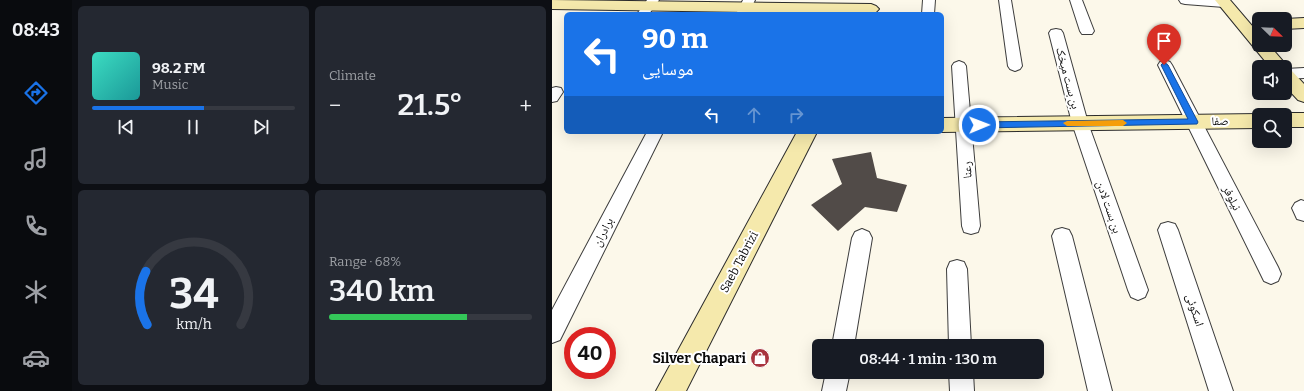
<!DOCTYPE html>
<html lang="en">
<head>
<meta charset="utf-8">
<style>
	body { margin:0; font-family:Bitter,"Noto Naskh Arabic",serif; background:#242831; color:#f1f3f6; height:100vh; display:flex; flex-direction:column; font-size:15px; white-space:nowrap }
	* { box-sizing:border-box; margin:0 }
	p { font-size:13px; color:#9ea1a6 }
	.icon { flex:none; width:22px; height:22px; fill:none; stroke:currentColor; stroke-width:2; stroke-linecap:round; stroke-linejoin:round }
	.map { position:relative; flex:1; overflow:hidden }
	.side { display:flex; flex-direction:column; gap:6px; padding:6px; background:#0d0f14; width:480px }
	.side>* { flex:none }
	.hud { position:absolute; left:12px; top:12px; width:380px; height:122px; border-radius:6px; box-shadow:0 4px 16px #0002; background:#1a73e8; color:#fff; overflow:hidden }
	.needle { width:26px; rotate:113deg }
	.controls { position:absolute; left:700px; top:12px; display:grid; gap:8px }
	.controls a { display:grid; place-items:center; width:40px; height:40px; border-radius:6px; background:#171b24; box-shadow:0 4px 16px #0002; font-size:20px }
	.speed { position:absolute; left:12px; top:327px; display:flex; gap:8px; font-size:20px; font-weight:700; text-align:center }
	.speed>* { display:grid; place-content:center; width:52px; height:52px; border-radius:50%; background:#171b24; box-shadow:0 4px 16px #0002; line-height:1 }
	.speed .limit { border:6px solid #d22; background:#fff; color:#111 }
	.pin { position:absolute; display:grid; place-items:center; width:34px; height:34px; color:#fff; margin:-41px -17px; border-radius:50% 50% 50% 0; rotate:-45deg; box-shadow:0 0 4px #0007 }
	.pin .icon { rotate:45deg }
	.me { position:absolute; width:44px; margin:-22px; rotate:89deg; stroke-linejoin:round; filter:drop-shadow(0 0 3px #0008) }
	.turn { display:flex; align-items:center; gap:14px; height:84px; padding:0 12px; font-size:18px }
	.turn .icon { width:52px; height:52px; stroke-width:2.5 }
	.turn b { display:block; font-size:28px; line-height:34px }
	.lanes { display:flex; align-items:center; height:38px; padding:0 12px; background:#0003; justify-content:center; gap:20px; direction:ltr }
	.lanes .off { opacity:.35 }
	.big { font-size:30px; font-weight:600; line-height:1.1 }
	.side .card { flex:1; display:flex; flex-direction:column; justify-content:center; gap:6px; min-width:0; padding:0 14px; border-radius:6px; background:#242831 }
	.side .dial { align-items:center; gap:0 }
	.dial svg { height:104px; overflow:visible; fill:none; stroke:#363941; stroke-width:7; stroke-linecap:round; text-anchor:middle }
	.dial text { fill:#f1f3f6; stroke:none }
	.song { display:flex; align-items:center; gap:12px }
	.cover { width:48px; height:48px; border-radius:6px; background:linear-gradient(135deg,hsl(170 70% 55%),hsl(180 70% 35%)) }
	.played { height:4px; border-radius:2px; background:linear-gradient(90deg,#1a73e8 55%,#363941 55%) }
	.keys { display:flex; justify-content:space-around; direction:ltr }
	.heat { display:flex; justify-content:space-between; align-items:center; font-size:22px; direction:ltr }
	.charge { height:6px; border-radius:3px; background:linear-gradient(90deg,#34c759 68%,#363941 0) }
	.side .tiles { flex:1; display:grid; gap:6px; grid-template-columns:repeat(2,1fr) }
	.trip { position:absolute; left:260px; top:339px; width:232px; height:40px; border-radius:6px; background:#171b24; box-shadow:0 4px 16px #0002; font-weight:600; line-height:40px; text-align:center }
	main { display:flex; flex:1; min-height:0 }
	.dock { display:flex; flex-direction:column; width:72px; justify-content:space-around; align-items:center; background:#090b0e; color:#9ea1a6 }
	.dock .icon { width:28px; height:28px }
	.dock .selected { color:#1a73e8 }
	.dock b { font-size:18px; color:#f1f3f6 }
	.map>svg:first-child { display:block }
</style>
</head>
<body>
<main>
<nav class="dock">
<b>08:43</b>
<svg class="icon selected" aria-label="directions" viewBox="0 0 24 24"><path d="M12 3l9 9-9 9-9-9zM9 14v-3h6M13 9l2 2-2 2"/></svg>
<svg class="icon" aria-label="music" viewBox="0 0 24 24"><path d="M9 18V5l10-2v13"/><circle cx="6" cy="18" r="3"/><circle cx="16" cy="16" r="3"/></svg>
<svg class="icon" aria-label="phone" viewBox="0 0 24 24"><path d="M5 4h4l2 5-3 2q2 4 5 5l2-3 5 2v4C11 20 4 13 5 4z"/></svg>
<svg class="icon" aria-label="climate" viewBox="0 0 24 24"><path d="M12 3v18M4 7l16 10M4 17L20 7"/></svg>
<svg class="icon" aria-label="car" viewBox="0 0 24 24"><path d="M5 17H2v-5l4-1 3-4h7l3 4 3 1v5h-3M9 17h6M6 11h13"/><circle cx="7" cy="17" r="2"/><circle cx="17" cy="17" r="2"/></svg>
</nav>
<section class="side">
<div class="tiles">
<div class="card">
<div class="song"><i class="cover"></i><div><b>98.2 FM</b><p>Music</p></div></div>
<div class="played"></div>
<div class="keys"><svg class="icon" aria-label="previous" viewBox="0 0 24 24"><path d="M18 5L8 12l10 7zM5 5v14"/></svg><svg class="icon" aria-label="pause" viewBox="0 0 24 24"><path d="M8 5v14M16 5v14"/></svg><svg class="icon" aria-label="next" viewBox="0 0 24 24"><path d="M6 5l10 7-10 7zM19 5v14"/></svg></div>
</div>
<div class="card"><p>Climate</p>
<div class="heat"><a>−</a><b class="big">21.5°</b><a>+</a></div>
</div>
<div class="card dial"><svg viewBox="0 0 100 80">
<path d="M14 69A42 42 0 1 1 86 69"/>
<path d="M14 69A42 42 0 0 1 13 28" stroke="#1a73e8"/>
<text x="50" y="56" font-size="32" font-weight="700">34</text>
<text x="50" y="72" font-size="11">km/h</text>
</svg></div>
<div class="card"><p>Range · 68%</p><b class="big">340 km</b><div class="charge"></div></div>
</div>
</section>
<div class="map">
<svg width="752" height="391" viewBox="0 0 752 391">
	<rect width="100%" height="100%" fill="#fcf8ea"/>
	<!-- building -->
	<path fill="#514b48" d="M319,152L325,178L355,185L345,212L313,207L286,231L259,205L290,184L280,159Z"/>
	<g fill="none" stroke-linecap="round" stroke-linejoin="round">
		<defs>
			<path id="street" d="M95,0H107L97,14H85Z
				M191,0H203L196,14H184Z
				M371,0H383L382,14H370Z
				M447,0H459L470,66L468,69L463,71L458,69L456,66Z
				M518,0H530L542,31L540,34H530L528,31Z
				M627,0H675L678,3L676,6L672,7L633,4L629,3Z
				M504,29L509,30L511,33L536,123L596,290L593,297L586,300L579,297L576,290L520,123L497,33L499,30Z
				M613,60L618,62L620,65L726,267L729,274L726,281L719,284L712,281L606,65L608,62Z
				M407,61L412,63L414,66L428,226L426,232L419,234L412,232L410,226L400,66L402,63Z
				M752,68V78L733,79V69Z
				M4,87L9,88L11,92L5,101L0,102V88Z
				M95,132H111L8,340L0,343V310Z
				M749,200L752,201V221L745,219L740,208L743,203Z
				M616,222L623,224L626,230L681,391H657L606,230L609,224Z
				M510,228L517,230L520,236L560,391H536L500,236L503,230Z
				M310,229L317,232L320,238L302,346H280L300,238L303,232Z
				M405,260L412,262L415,269L419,346H397L395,269L398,262Z
				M274,372H298L294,391H270Z
				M397,372H421L422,391H398Z"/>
			<path id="secondary" d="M0,0L319,4L324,6L327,9L324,12L319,14L0,9Z
				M663,0H678L707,34V45H717L736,67L735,69L739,70L752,84V102L746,100L733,86V67H718Z
				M752,18V28L733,29V19Z
				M733,113H752V127H733V115H726Z
				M707,114L710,115H707V128L390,132V118Z
				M245,132H265L134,391H104Z"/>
		</defs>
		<!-- street casing -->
		<use href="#street" stroke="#3d3d3d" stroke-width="2"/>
		<!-- secondary casing -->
		<use href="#secondary" stroke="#2c2c2c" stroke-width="2"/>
		<!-- street -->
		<use href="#street" fill="#fff" fill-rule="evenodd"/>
		<!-- secondary -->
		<use href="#secondary" fill="#f5e9ac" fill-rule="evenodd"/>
	</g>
	<!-- route -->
	<path fill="#1a73e8" stroke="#114b97" d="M612,62L616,65L646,122L645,124L427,128L423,125L427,122L636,119L609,65Z"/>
	<!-- slow -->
	<path fill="#f59e0b" d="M571,120L575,123L571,126H515L511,123L515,121Z"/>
	<!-- icons -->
	<defs>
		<symbol id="shop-disc" viewBox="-11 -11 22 22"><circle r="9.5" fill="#a8343f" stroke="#fff"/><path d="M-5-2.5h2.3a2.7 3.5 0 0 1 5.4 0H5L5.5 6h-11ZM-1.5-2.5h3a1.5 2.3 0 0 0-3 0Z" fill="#fff"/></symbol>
	</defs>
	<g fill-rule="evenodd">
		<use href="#shop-disc" x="197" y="347" width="22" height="22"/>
	</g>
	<g text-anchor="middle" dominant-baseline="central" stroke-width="4" stroke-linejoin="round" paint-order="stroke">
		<!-- street labels -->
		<g font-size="12" fill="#0a0a0a" stroke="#fff">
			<text transform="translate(516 78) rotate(75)">بن بست میخک</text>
			<text transform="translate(668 121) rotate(-1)">صفا</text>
			<text transform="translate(415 170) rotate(-94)">رعنا</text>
			<text transform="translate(680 198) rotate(63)">نیلوفر</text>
			<text transform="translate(557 207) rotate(71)">بن بست لادن</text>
			<text transform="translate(51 232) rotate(-63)">برادران</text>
			<text transform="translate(187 262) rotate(-62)">Saeb Tabrizi</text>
			<text transform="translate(643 310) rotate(72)">اسکوئی</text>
		</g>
		<!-- near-poi labels -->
		<g font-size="14" font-weight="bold" fill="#0a0a0a" stroke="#fff" text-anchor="end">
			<text x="194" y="358">Silver Chapari</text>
		</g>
	</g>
</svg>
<div class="controls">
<a><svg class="needle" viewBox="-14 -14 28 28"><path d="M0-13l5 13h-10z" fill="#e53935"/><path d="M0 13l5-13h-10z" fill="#9ea1a6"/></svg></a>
<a><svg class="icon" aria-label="sound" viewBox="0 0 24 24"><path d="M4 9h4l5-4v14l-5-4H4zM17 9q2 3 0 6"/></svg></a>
<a><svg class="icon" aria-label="search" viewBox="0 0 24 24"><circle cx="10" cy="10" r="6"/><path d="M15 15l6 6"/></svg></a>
</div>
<div class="speed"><div class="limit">40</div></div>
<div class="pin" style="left:612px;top:65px;background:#d93025"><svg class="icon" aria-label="arrive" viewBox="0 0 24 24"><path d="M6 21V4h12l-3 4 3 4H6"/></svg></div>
<svg class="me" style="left:427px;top:125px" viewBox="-20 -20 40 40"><circle r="17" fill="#1a73e8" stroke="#fff" stroke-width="3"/><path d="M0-11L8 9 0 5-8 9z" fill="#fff"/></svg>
<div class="trip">08:44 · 1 min · 130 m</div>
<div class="hud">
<div class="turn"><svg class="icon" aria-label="left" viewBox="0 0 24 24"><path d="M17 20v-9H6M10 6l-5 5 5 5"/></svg><div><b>90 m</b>موسایی</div></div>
<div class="lanes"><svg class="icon" aria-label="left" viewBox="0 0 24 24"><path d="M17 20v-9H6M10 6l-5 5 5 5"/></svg><svg class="icon off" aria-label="ahead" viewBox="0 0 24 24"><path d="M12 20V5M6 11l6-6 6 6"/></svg><svg class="icon off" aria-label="right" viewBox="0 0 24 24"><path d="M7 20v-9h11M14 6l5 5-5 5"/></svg></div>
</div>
</div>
</main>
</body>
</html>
